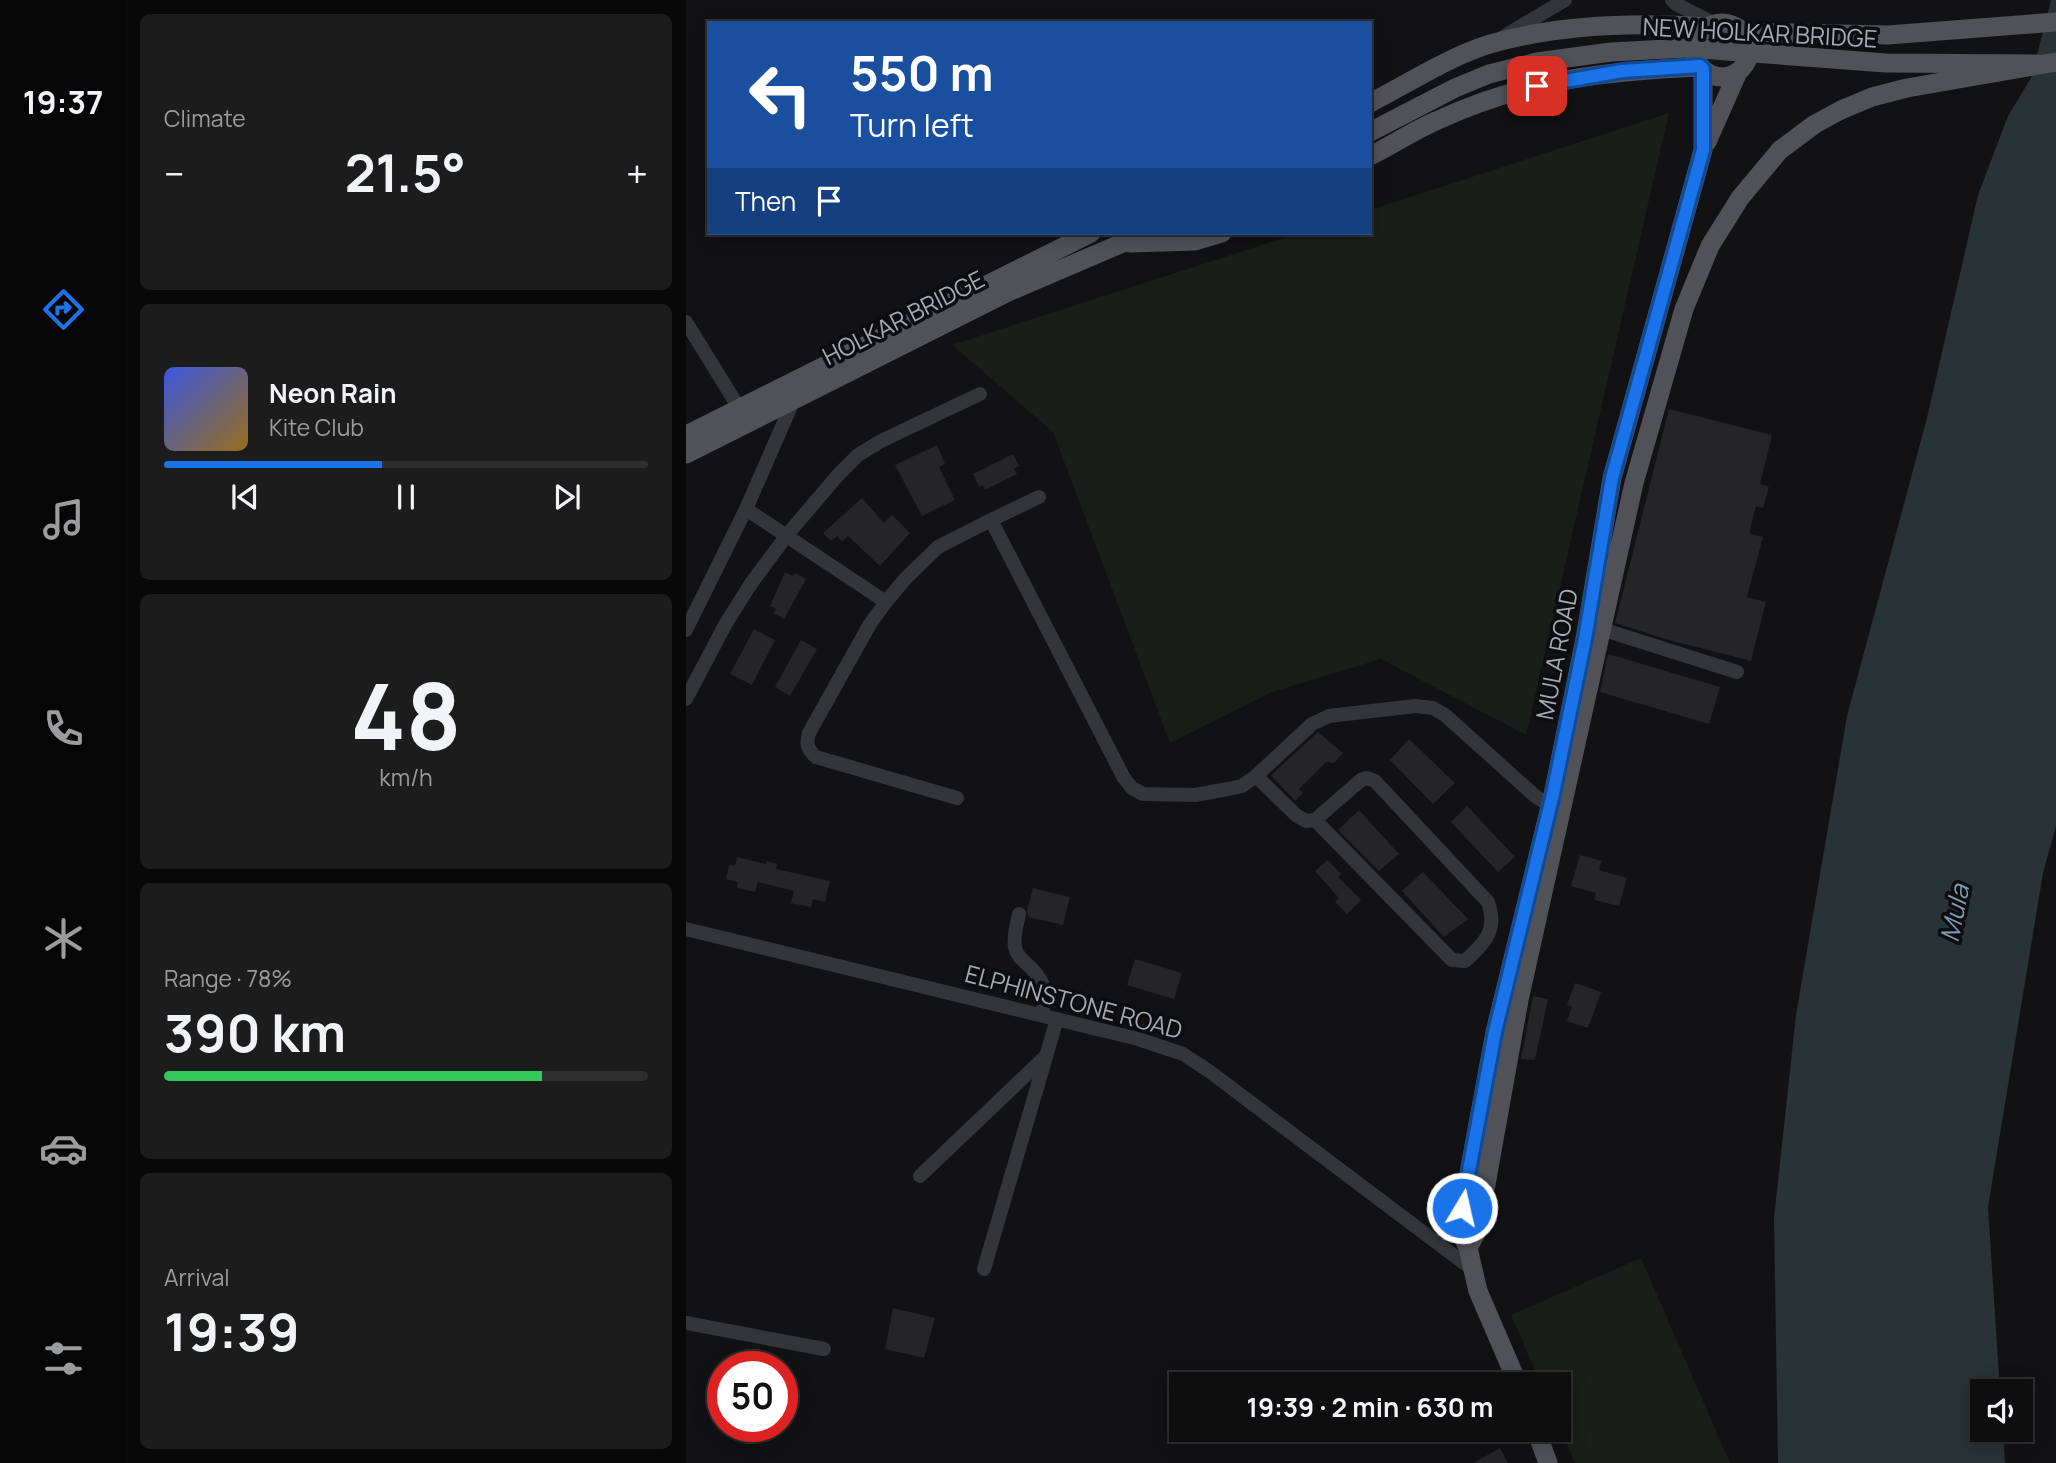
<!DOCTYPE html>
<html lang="en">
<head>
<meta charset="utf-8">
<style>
	body { margin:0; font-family:Manrope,sans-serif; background:#1c1c1d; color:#f1f3f6; height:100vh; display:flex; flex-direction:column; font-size:26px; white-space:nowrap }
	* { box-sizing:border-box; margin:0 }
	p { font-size:23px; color:#9b9c9e }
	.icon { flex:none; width:38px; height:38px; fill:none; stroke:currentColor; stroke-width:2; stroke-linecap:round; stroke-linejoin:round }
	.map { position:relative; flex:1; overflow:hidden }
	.drawer { display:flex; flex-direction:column; gap:14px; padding:14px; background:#080808; width:560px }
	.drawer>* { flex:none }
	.hud { position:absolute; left:21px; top:21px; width:665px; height:214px; border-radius:0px; box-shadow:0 4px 18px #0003,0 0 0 2px #2e2e2f; background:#1a4fa0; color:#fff; overflow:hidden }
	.controls { position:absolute; left:1284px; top:1379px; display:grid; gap:14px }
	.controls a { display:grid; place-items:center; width:63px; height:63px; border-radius:0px; background:#0e0e0f; box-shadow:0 4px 18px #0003,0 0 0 2px #2e2e2f; font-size:35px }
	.speed { position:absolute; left:21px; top:1351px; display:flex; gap:14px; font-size:35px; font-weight:700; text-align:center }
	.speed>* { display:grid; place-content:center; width:91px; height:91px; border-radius:50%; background:#0e0e0f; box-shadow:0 4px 18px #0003,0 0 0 2px #2e2e2f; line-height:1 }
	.speed .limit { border:10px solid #d22; background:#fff; color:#111 }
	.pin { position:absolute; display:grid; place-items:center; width:60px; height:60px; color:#fff; margin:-30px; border-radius:14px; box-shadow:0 4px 10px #0006 }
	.me { position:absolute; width:77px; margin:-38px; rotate:9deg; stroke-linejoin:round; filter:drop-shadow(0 0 5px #0008) }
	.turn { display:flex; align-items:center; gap:24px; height:147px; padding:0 28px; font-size:32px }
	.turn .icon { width:91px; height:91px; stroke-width:2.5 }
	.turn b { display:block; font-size:49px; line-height:60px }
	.then { display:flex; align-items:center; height:66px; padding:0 28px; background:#0003; gap:14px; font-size:26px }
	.big { font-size:52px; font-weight:700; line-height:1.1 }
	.drawer .widget { flex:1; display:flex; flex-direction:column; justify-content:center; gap:10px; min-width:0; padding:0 24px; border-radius:10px; background:#1c1c1d }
	.drawer .dial { align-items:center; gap:0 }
	.dial b { font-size:91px; line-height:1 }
	.song { display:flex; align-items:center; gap:21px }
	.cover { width:84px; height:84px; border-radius:10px; background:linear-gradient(135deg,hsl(230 70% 55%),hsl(40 70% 35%)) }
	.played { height:7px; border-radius:4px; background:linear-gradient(90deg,#1a73e8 45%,#2e2e2f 45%) }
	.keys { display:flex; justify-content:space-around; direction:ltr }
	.heat { display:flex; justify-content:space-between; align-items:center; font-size:38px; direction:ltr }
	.charge { height:10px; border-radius:5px; background:linear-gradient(90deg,#34c759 78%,#2e2e2f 0) }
	.trip { position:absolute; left:483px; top:1372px; width:402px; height:70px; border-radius:0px; background:#0e0e0f; box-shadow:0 4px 18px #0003,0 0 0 2px #2e2e2f; font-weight:700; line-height:70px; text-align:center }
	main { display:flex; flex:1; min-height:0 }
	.tab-bar { display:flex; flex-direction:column; width:126px; justify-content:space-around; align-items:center; background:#060606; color:#9b9c9e }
	.tab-bar .icon { width:49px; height:49px }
	.tab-bar .selected { color:#1a73e8 }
	.tab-bar b { font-size:32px; color:#f1f3f6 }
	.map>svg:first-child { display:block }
</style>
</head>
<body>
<main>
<nav class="tab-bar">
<b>19:37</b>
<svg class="icon selected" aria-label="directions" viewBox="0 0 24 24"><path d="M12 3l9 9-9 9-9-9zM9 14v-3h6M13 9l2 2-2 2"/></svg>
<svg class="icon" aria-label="music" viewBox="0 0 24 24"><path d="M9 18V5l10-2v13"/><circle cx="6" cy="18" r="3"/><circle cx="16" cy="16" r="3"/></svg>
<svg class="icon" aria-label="phone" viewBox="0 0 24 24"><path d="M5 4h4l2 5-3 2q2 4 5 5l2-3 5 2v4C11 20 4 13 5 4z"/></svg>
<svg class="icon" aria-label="climate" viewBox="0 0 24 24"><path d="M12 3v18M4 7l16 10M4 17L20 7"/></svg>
<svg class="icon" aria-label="car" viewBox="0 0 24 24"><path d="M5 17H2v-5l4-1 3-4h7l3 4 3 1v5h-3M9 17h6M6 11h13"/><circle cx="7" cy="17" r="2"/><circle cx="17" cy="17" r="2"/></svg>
<svg class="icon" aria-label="filters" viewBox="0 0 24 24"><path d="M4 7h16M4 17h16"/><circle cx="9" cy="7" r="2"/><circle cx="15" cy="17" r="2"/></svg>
</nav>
<section class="drawer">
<div class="widget"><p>Climate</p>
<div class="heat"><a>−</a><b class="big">21.5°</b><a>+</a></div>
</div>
<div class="widget">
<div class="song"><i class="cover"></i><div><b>Neon Rain</b><p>Kite Club</p></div></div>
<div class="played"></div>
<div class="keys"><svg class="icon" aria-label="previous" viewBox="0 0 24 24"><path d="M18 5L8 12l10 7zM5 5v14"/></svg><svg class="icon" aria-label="pause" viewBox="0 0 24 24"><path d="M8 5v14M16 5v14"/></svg><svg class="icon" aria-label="next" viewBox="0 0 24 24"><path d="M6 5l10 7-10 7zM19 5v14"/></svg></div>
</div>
<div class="widget dial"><b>48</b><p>km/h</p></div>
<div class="widget"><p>Range · 78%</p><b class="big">390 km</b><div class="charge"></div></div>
<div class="widget"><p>Arrival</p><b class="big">19:39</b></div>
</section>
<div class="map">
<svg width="1370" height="1463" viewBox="0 0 1370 1463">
	<rect width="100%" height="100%" fill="#121214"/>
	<!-- green -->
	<path fill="#191e19" d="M983,113L840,735L695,659L586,692L484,743L367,432L266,345L613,233H684V210Z
		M955,1258L1044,1463H889L873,1426V1384H855L825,1315Z"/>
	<!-- water -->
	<path fill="#293237" d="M1365,0H1370V826L1357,873L1302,1207L1314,1391H1297V1430H1317L1319,1463H1092L1088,1218L1110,1015L1161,716L1241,418L1292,195L1322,116L1345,78Z"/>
	<!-- building -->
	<path fill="#252528" d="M983,409L1086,435L1074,484L1083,487L1077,508L1070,506L1063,533L1077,537L1061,597L1080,602L1065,661L983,640L929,623Z
		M251,445L259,464L253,467L269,500L236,516L209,465Z
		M327,454L333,466L328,469L331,474L299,490L297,485L293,487L287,474Z
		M176,498L198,523L206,515L224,533L194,566L162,536L156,542L151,536L145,541L137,533Z
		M99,572L107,576L109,573L120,579L98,619L87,613L90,609L84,606Z
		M68,629L89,640L66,685L44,674Z
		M115,640L131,649L104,696L89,687Z
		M922,654L1034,687L1023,724L914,692Z
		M632,732L657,753L648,763L640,762L613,789L617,793L609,801L585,775Z
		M723,739L769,783L747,804L704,760Z
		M781,806L829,857L812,872L765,822Z
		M673,810L713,854L693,871L652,830Z
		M894,855L916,861L913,870L941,878L933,906L908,900L910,893L885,886Z
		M51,857L80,864L81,861L91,864L90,869L144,881L139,902L127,899L125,907L105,903L108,891L72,882L69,892L51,888L52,882L40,879L43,865L49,866Z
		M642,860L655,874L652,877L675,900L661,914L649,902L653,898L629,871Z
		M737,872L782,919L758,937L716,891Z
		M347,888L384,897L377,925L342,917L341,910Z
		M449,959L496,973L488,999L441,985Z
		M889,983L915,992L902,1028L881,1021L886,1007L881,1005Z
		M847,996L862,999L849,1060L835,1059Z
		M207,1308L249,1318L238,1358L199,1349Z
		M814,1448L822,1463H787Z"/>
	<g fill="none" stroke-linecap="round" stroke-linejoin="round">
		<!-- minor -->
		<path stroke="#343539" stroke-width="14" d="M986,0L990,4L1029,24
			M817,37L879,0
			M0,322L53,408
			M60,509L200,602L184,624L123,733C120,744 121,749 130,757L271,798
			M305,520L353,497
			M200,602L219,579L252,547L305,520L438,778L446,788L457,794L509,795L542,789L556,786L570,776L626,724L643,716L729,706L747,708L759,715L848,795L871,811
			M906,626L1051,672
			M0,630L60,509L109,397
			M0,699L39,625L64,585L101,535L152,475L172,455L195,441L294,394
			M570,776L610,815L620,821L629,820L675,780L681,778L689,781L802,902C812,930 799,943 779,961L766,960L629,820
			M333,914C331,924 327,937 329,947C331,958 340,962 346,969C361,984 361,996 355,1015
			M0,929L452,1039L497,1054L523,1071L786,1269
			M234,1176L360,1056
			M298,1269L371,1019
			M0,1323L138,1349"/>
		<!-- major -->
		<path stroke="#505257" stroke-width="19" d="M1009 50a27 27 0 1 1 54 0a27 27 0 1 1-54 0Z
			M1057,32L1202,35L1370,22
			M684,103C723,83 762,57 804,44C874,24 951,22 1022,27
			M1021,142L1052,72
			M684,156C706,145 727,131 750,121C838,80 919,71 1014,67
			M444,243L509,241L536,233
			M0,435L405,233
			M0,454L322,292L460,233
			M782,1248L792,1229L833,1000L948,483L998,309L1024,246L1054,198L1094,150L1129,124L1155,110L1186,97L1221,88L1370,62
			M832,1384L792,1291L782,1248L773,1227L809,1032L867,795L899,639L926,478L1017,150V70
			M850,1430L862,1463"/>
		<!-- major-bridge -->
		<path stroke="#505257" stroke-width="19" d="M684,132L769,88L803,74L851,62L925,52L1001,48L1200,63L1352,64"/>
	</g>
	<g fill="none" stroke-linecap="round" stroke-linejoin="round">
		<defs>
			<path id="route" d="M776,1208L809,1032L867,794L899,639L926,478L1017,150V69L1014,66L936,71L851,86"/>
		</defs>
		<!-- route casing -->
		<use href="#route" stroke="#114b97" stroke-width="18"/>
		<!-- route -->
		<use href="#route" stroke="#1a73e8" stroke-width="12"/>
	</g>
	<g text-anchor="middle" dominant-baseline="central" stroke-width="7" stroke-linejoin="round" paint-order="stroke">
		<!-- street labels -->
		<g font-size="24" fill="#a4aab4" stroke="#0d0d0f">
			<text transform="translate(1074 32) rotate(3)">NEW HOLKAR BRIDGE</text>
			<text transform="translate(217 317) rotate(-27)">HOLKAR BRIDGE</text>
			<text transform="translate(870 654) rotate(-79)">MULA ROAD</text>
			<text transform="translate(388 1001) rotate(15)">ELPHINSTONE ROAD</text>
		</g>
		<!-- water labels -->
		<g font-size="26" font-style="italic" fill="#7c99ae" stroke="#0d0d0f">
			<text transform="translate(1268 913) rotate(-79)">Mula</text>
		</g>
	</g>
</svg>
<div class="controls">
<a><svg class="icon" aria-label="sound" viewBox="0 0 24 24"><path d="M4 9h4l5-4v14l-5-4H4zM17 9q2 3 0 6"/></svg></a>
</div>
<div class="speed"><div class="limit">50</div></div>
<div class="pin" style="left:851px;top:86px;background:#d93025"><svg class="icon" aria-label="arrive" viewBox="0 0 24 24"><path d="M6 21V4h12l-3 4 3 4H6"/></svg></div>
<svg class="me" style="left:776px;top:1208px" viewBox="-20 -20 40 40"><circle r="17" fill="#1a73e8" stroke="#fff" stroke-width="3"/><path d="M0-11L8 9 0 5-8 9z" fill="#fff"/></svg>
<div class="trip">19:39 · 2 min · 630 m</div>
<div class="hud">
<div class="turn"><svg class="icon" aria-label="left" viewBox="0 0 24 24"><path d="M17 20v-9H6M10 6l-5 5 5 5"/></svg><div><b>550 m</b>Turn left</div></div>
<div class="then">Then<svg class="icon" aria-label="arrive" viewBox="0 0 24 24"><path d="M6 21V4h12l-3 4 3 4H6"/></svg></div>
</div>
</div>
</main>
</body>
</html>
